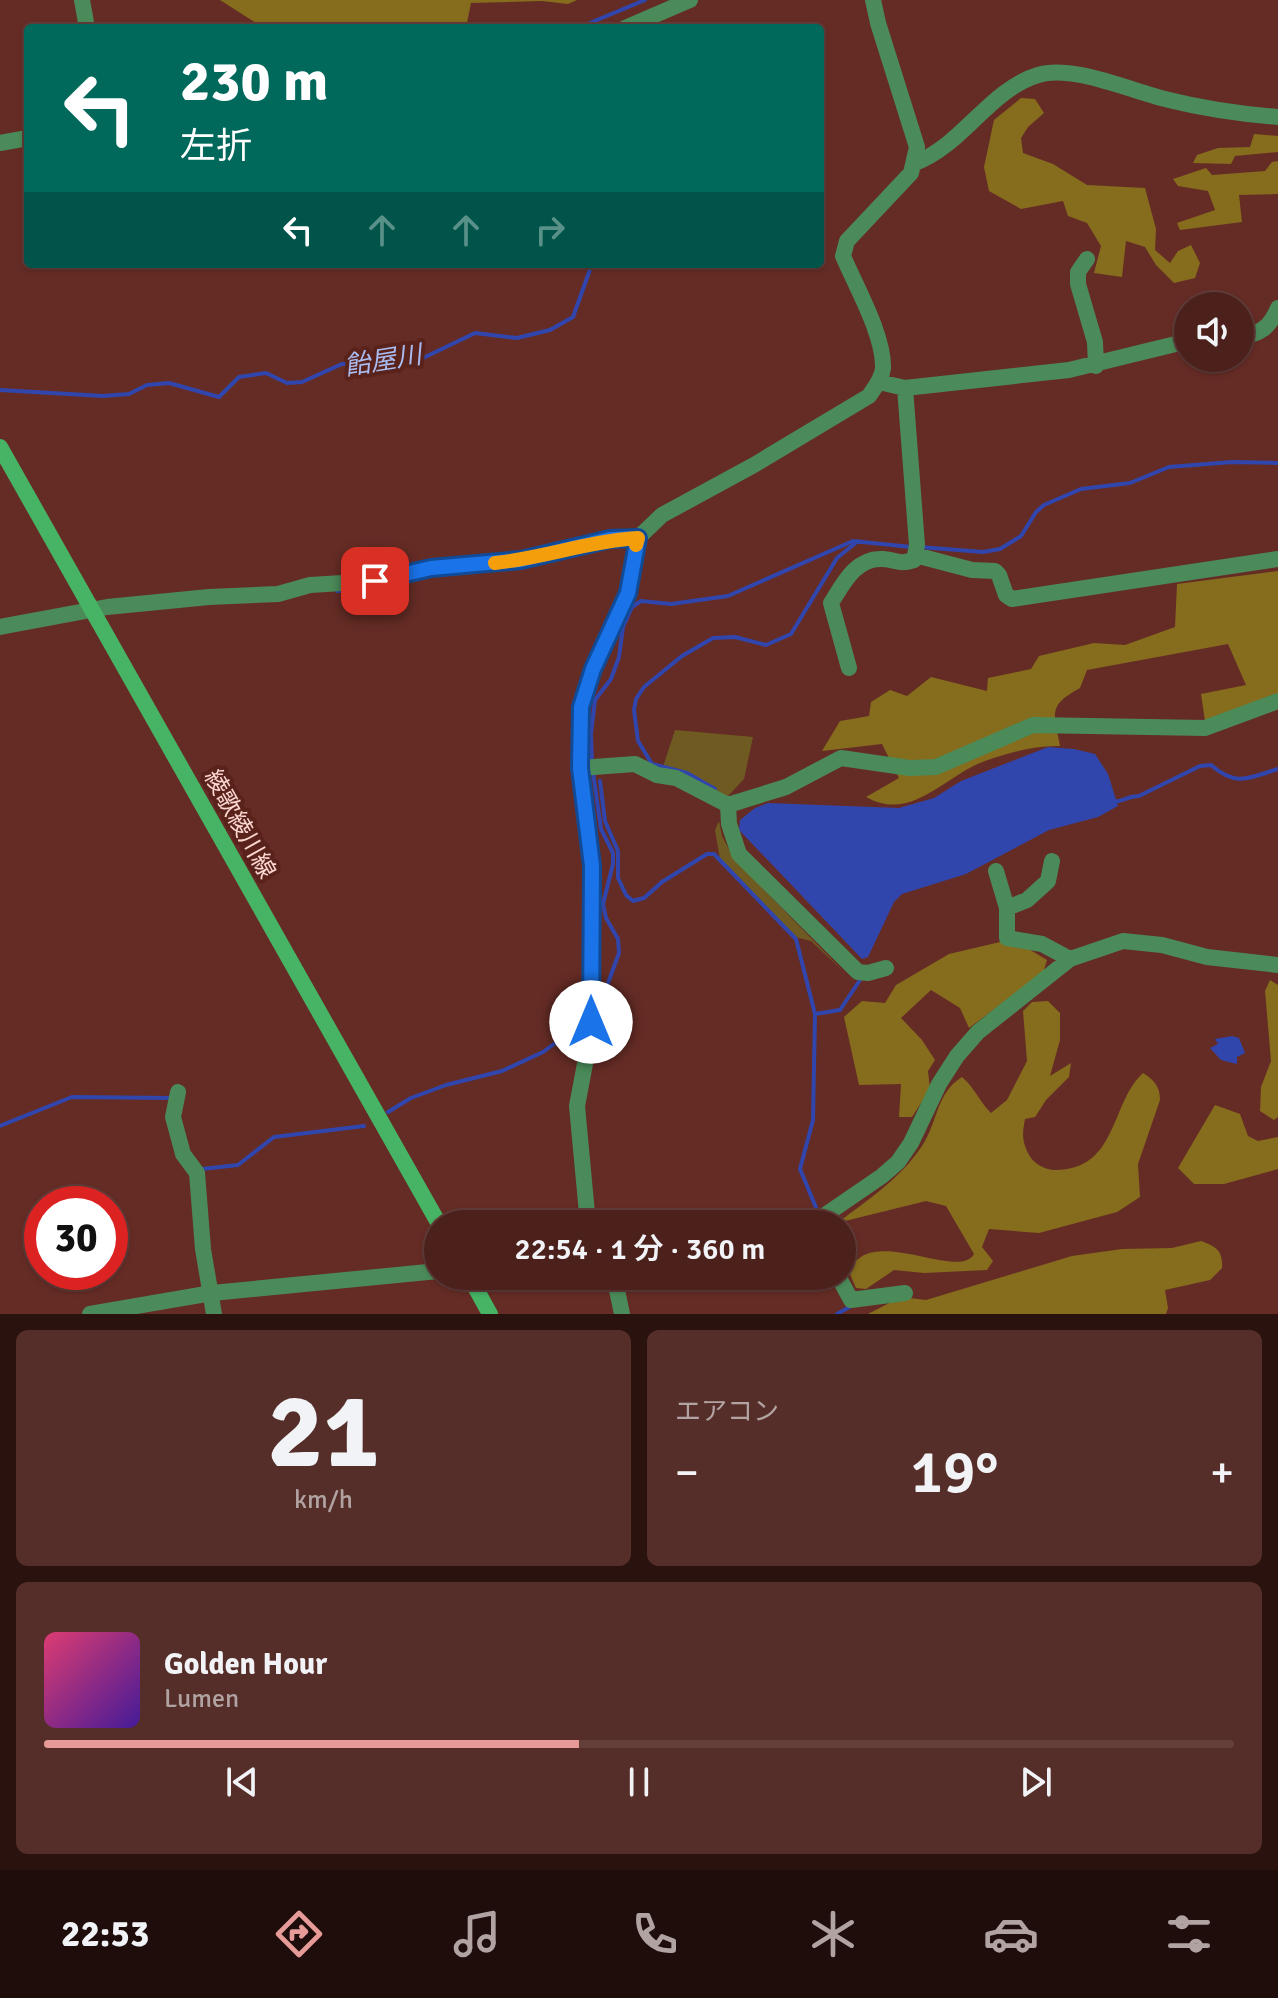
<!DOCTYPE html>
<html lang="ja">
<head>
<meta charset="utf-8">
<style>
	body { margin:0; font-family:Signika,"Noto Sans JP",sans-serif; background:#562e29; color:#f1f3f6; height:100vh; display:flex; flex-direction:column; font-size:30px; white-space:nowrap }
	* { box-sizing:border-box; margin:0 }
	p { font-size:26px; color:#b2a3a3 }
	.icon { flex:none; width:44px; height:44px; fill:none; stroke:currentColor; stroke-width:2; stroke-linecap:round; stroke-linejoin:round }
	.map { position:relative; height:1314px; overflow:hidden }
	.panel { display:flex; flex-direction:column; gap:16px; padding:16px; background:#2a120f; flex:1 }
	.panel>* { flex:none }
	.top-card { position:absolute; left:24px; top:24px; width:800px; height:244px; border-radius:8px; box-shadow:0 2px 6px #0004,0 0 0 2px #633e3b; background:#00695c; color:#fff; overflow:hidden }
	.buttons { position:absolute; left:1174px; top:292px; display:grid; gap:16px }
	.buttons a { display:grid; place-items:center; width:80px; height:80px; border-radius:50%; background:#4c211c; box-shadow:0 2px 6px #0004,0 0 0 2px #633e3b; font-size:40px }
	.speed { position:absolute; left:24px; top:1186px; display:flex; gap:16px; font-size:40px; font-weight:700; text-align:center }
	.speed>* { display:grid; place-content:center; width:104px; height:104px; border-radius:50%; background:#4c211c; box-shadow:0 2px 6px #0004,0 0 0 2px #633e3b; line-height:1 }
	.speed .limit { border:12px solid #d22; background:#fff; color:#111 }
	.pin { position:absolute; display:grid; place-items:center; width:68px; height:68px; color:#fff; margin:-34px; border-radius:16px; box-shadow:0 4px 12px #0006 }
	.me { position:absolute; width:88px; margin:-44px; rotate:0deg; stroke-linejoin:round; filter:drop-shadow(0 0 6px #0008) }
	.turn { display:flex; align-items:center; gap:28px; height:168px; padding:0 24px; font-size:36px }
	.turn .icon { width:104px; height:104px; stroke-width:2.5 }
	.turn b { display:block; font-size:56px; line-height:68px }
	.lanes { display:flex; align-items:center; height:76px; padding:0 24px; background:#0003; justify-content:center; gap:40px; direction:ltr }
	.lanes .off { opacity:.35 }
	.big { font-size:60px; font-weight:600; line-height:1.1 }
	.panel .widget { flex:1; display:flex; flex-direction:column; justify-content:center; gap:12px; min-width:0; padding:0 28px; border-radius:12px; background:#562e29 }
	.panel .dial { align-items:center; gap:0 }
	.dial b { font-size:104px; line-height:1 }
	.song { display:flex; align-items:center; gap:24px }
	.cover { width:96px; height:96px; border-radius:12px; background:linear-gradient(135deg,hsl(340 70% 55%),hsl(260 70% 35%)) }
	.played { height:8px; border-radius:4px; background:linear-gradient(90deg,#e69b98 45%,#633e3b 45%) }
	.keys { display:flex; justify-content:space-around; direction:ltr }
	.heat { display:flex; justify-content:space-between; align-items:center; font-size:44px; direction:ltr }
	.panel .tiles { flex:1; display:grid; gap:16px; grid-template-columns:1fr 1fr }
	.widget:last-child { grid-column:span 2 }
	.trip { position:absolute; left:424px; top:1210px; width:432px; height:80px; border-radius:40px; background:#4c211c; box-shadow:0 2px 6px #0004,0 0 0 2px #633e3b; font-weight:600; line-height:80px; text-align:center }
	.tabs { display:flex; height:128px; justify-content:space-around; align-items:center; background:#1e0d0b; color:#b2a3a3 }
	.tabs .icon { width:56px; height:56px }
	.tabs .active { color:#e69b98 }
	.tabs b { font-size:36px; color:#f1f3f6 }
	.map>svg:first-child { display:block }
</style>
</head>
<body>
<div class="map">
<svg width="1278" height="1314" viewBox="0 0 1278 1314">
	<rect width="100%" height="100%" fill="#652c25"/>
	<!-- green -->
	<path fill="#6f5b21" d="M675,730L753,737L744,779L728,796L717,794L662,770Z
		M719,821L722,836L734,859L842,970L811,941L795,937L720,859L715,830Z"/>
	<!-- forest -->
	<path fill="#866c1d" d="M220,0H577L568,4L542,1L471,3L466,28H264Z
		M1021,98L1035,99L1044,113L1028,127L1021,138L1023,153L1053,164L1087,185L1145,188L1156,229L1155,250L1170,263L1178,251L1191,245L1200,263L1195,278L1174,283L1156,265L1145,247L1126,241L1122,277L1094,273L1101,246L1087,223L1068,216L1063,201L1021,209L989,191L984,167L994,120Z
		M1254,134L1278,136V152L1235,156L1231,164L1193,163L1197,155L1218,148L1250,147Z
		M1278,161V194L1239,195L1242,222L1180,230L1177,223L1215,210L1208,191L1178,186L1173,179L1206,168L1212,175L1265,171L1272,162Z
		M1278,571V706L1205,721L1201,694L1246,685L1228,644L1087,670L1080,688C1047,706 1054,713 1060,746C1036,745 1008,753 985,761C945,775 912,823 866,797L899,778L882,744L822,751L840,721L869,716L871,702L890,690L907,696L931,677L987,691L988,678L1031,669L1039,656L1094,643L1125,645L1175,627L1177,584Z
		M1000,942L1027,948L1047,960L1043,973L969,1028L960,1008L931,990L901,1018L922,1040L935,1060L928,1071L930,1089L912,1117H899L901,1084L859,1085L844,1017L862,1001L885,1003L896,985L949,954Z
		M1270,980L1278,985V1117L1274,1120L1260,1111L1261,1087L1271,1061L1265,991Z
		M1048,1001L1060,1013V1040L1050,1076L1071,1063L1069,1077L1046,1100L1035,1117L1025,1119C1022,1135 1022,1141 1029,1155C1034,1164 1046,1170 1055,1170C1118,1170 1110,1103 1143,1073C1154,1080 1160,1086 1160,1100L1138,1164L1140,1197L1117,1212L1039,1233L989,1229L982,1247L993,1261L987,1270L924,1273L894,1270L866,1289L856,1288L849,1272C869,1222 958,1282 974,1254L946,1206L926,1201L837,1223C868,1200 900,1179 922,1146C938,1122 936,1093 962,1077C974,1087 980,1102 991,1113L1007,1100L1027,1061L1023,1011L1032,1002Z
		M1215,1105L1240,1114L1248,1136L1258,1141L1278,1137V1169L1224,1184H1194L1178,1168Z
		M1201,1241C1217,1247 1223,1251 1222,1268L1210,1280L1165,1290L1168,1308L1166,1314H868L901,1297L926,1300L1072,1256L1122,1249L1172,1248Z"/>
	<!-- water -->
	<path fill="#3146ad" d="M1048,747L1074,749L1095,754L1108,774L1118,806L1098,817L1049,830L966,874L902,894L894,902L868,957L862,959L739,830L740,820L755,808L768,803L899,808L934,798L961,781Z
		M1232,1036L1239,1038L1245,1053L1237,1057V1064L1221,1060L1210,1048L1218,1044L1215,1039Z"/>
	<g fill="none" stroke-linecap="round" stroke-linejoin="round">
		<!-- stream -->
		<path stroke="#3146ad" stroke-width="4" d="M578,28L645,0
			M0,390L103,396L129,394L147,385L169,383L219,397L239,377L266,373L287,383L302,382L342,364L419,360L475,333L517,338L550,330L573,317L592,264
			M920,547L983,552L1000,549L1021,536L1036,512L1044,505L1081,489L1130,483L1169,467L1232,462L1278,463
			M337,591L372,589
			M592,763L591,734L595,700L611,679L619,657L623,627L632,607L641,601L671,604L728,596L853,541L911,547
			M593,772L601,829L613,853V864L603,904L606,918L618,939L619,953L604,994L609,1009L601,1021L595,1026
			M600,781L605,821L618,851V878L626,895L633,901L644,898L662,882L707,854H714L796,939L815,1014L813,1120L800,1169L817,1210
			M715,789L687,773L652,764L638,741L634,710L636,699L644,687L682,656L713,638L735,637L766,645L791,634L837,558L858,541
			M1112,802C1122,802 1128,796 1139,796L1200,766L1211,765C1236,787 1249,778 1278,769
			M815,1014L840,1010L860,980
			M388,1112L411,1098L446,1085L502,1071L543,1052L569,1033L586,1027
			M0,1126L72,1097L172,1098
			M202,1169L238,1165L274,1137L364,1126
			M837,1314L853,1305"/>
		<!-- minor -->
		<path stroke="#4b8b59" stroke-width="16" d="M82,0L87,28
			M625,28L690,0
			M0,143L28,138
			M915,163C963,145 989,90 1038,75C1073,64 1133,92 1169,100C1205,109 1241,114 1278,117
			M1087,259L1078,272V284L1095,342L1096,366
			M1240,336C1260,335 1270,327 1278,308
			M879,382L905,388L1069,370L1188,341
			M915,555L972,570L995,571L999,575L1006,595L1012,599L1278,559
			M0,627L107,607L209,597L278,594L310,585L375,581L431,568L521,560L610,539L638,538
			M849,668L831,603C843,584 856,557 883,559C898,560 898,565 914,560L917,545L905,388
			M580,768L635,764L657,775L676,778L728,805L786,787L841,758L910,768L936,767L1033,725L1205,728L1278,701
			M728,805L729,824L739,854L858,972L868,973L886,968
			M996,871L1007,908V938L1042,944L1070,959
			M1007,908L1027,900L1048,881L1052,861
			M178,1092L173,1117L183,1154L197,1173L203,1249L214,1314
			M588,1224L577,1106L591,1032L592,866L580,768L581,707L593,669L628,593L638,538L662,515L754,465L869,396C875,387 882,379 883,368C884,335 856,287 843,256L847,241L911,173L917,147L878,23L873,0
			M812,1224L882,1176L898,1162L911,1143L939,1084L957,1056L978,1032L1070,959L1123,941L1162,945L1207,957L1278,965
			M614,1276L622,1314
			M838,1276L851,1300L905,1293"/>
		<!-- tertiary -->
		<path stroke="#4b8b59" stroke-width="16" d="M90,1314L212,1293L438,1271"/>
		<!-- secondary -->
		<path stroke="#46b464" stroke-width="16" d="M0,447L439,1224
			M469,1276L490,1314"/>
	</g>
	<g fill="none" stroke-linecap="round" stroke-linejoin="round">
		<defs>
			<path id="route" d="M375,581L431,568L521,560L610,539L638,538L628,593L593,669L581,707L580,768L592,866L591,1022"/>
		</defs>
		<!-- route casing -->
		<use href="#route" stroke="#114b97" stroke-width="20"/>
		<!-- route -->
		<use href="#route" stroke="#1a73e8" stroke-width="14"/>
		<!-- slow -->
		<path stroke="#f59e0b" stroke-width="14" d="M495,563C543,558 589,541 638,538L636,545"/>
	</g>
	<g text-anchor="middle" dominant-baseline="central" stroke-width="8" stroke-linejoin="round" paint-order="stroke">
		<!-- street labels -->
		<g font-size="24" fill="#fcd7d1" stroke="#59221b">
			<text transform="translate(240 824) rotate(61)">綾歌綾川線</text>
		</g>
		<!-- water labels -->
		<g font-size="26" font-style="italic" fill="#aabcf1" stroke="#59221b">
			<text transform="translate(383 361) rotate(-9)">飴屋川</text>
		</g>
	</g>
</svg>
<div class="buttons">
<a><svg class="icon" aria-label="sound" viewBox="0 0 24 24"><path d="M4 9h4l5-4v14l-5-4H4zM17 9q2 3 0 6"/></svg></a>
</div>
<div class="speed"><div class="limit">30</div></div>
<div class="pin" style="left:375px;top:581px;background:#d93025"><svg class="icon" aria-label="arrive" viewBox="0 0 24 24"><path d="M6 21V4h12l-3 4 3 4H6"/></svg></div>
<svg class="me" style="left:591px;top:1022px" viewBox="-20 -20 40 40"><circle r="19" fill="#fff"/><path d="M0-13L10 11 0 6-10 11z" fill="#1a73e8"/></svg>
<div class="trip">22:54 · 1 分 · 360 m</div>
<div class="top-card">
<div class="turn"><svg class="icon" aria-label="left" viewBox="0 0 24 24"><path d="M17 20v-9H6M10 6l-5 5 5 5"/></svg><div><b>230 m</b>左折</div></div>
<div class="lanes"><svg class="icon" aria-label="left" viewBox="0 0 24 24"><path d="M17 20v-9H6M10 6l-5 5 5 5"/></svg><svg class="icon off" aria-label="ahead" viewBox="0 0 24 24"><path d="M12 20V5M6 11l6-6 6 6"/></svg><svg class="icon off" aria-label="ahead" viewBox="0 0 24 24"><path d="M12 20V5M6 11l6-6 6 6"/></svg><svg class="icon off" aria-label="right" viewBox="0 0 24 24"><path d="M7 20v-9h11M14 6l5 5-5 5"/></svg></div>
</div>
</div>
<section class="panel">
<div class="tiles">
<div class="widget dial"><b>21</b><p>km/h</p></div>
<div class="widget"><p>エアコン</p>
<div class="heat"><a>−</a><b class="big">19°</b><a>+</a></div>
</div>
<div class="widget">
<div class="song"><i class="cover"></i><div><b>Golden Hour</b><p>Lumen</p></div></div>
<div class="played"></div>
<div class="keys"><svg class="icon" aria-label="previous" viewBox="0 0 24 24"><path d="M18 5L8 12l10 7zM5 5v14"/></svg><svg class="icon" aria-label="pause" viewBox="0 0 24 24"><path d="M8 5v14M16 5v14"/></svg><svg class="icon" aria-label="next" viewBox="0 0 24 24"><path d="M6 5l10 7-10 7zM19 5v14"/></svg></div>
</div>
</div>
</section>
<nav class="tabs">
<b>22:53</b>
<svg class="icon active" aria-label="directions" viewBox="0 0 24 24"><path d="M12 3l9 9-9 9-9-9zM9 14v-3h6M13 9l2 2-2 2"/></svg>
<svg class="icon" aria-label="music" viewBox="0 0 24 24"><path d="M9 18V5l10-2v13"/><circle cx="6" cy="18" r="3"/><circle cx="16" cy="16" r="3"/></svg>
<svg class="icon" aria-label="phone" viewBox="0 0 24 24"><path d="M5 4h4l2 5-3 2q2 4 5 5l2-3 5 2v4C11 20 4 13 5 4z"/></svg>
<svg class="icon" aria-label="climate" viewBox="0 0 24 24"><path d="M12 3v18M4 7l16 10M4 17L20 7"/></svg>
<svg class="icon" aria-label="car" viewBox="0 0 24 24"><path d="M5 17H2v-5l4-1 3-4h7l3 4 3 1v5h-3M9 17h6M6 11h13"/><circle cx="7" cy="17" r="2"/><circle cx="17" cy="17" r="2"/></svg>
<svg class="icon" aria-label="filters" viewBox="0 0 24 24"><path d="M4 7h16M4 17h16"/><circle cx="9" cy="7" r="2"/><circle cx="15" cy="17" r="2"/></svg>
</nav>
</body>
</html>
